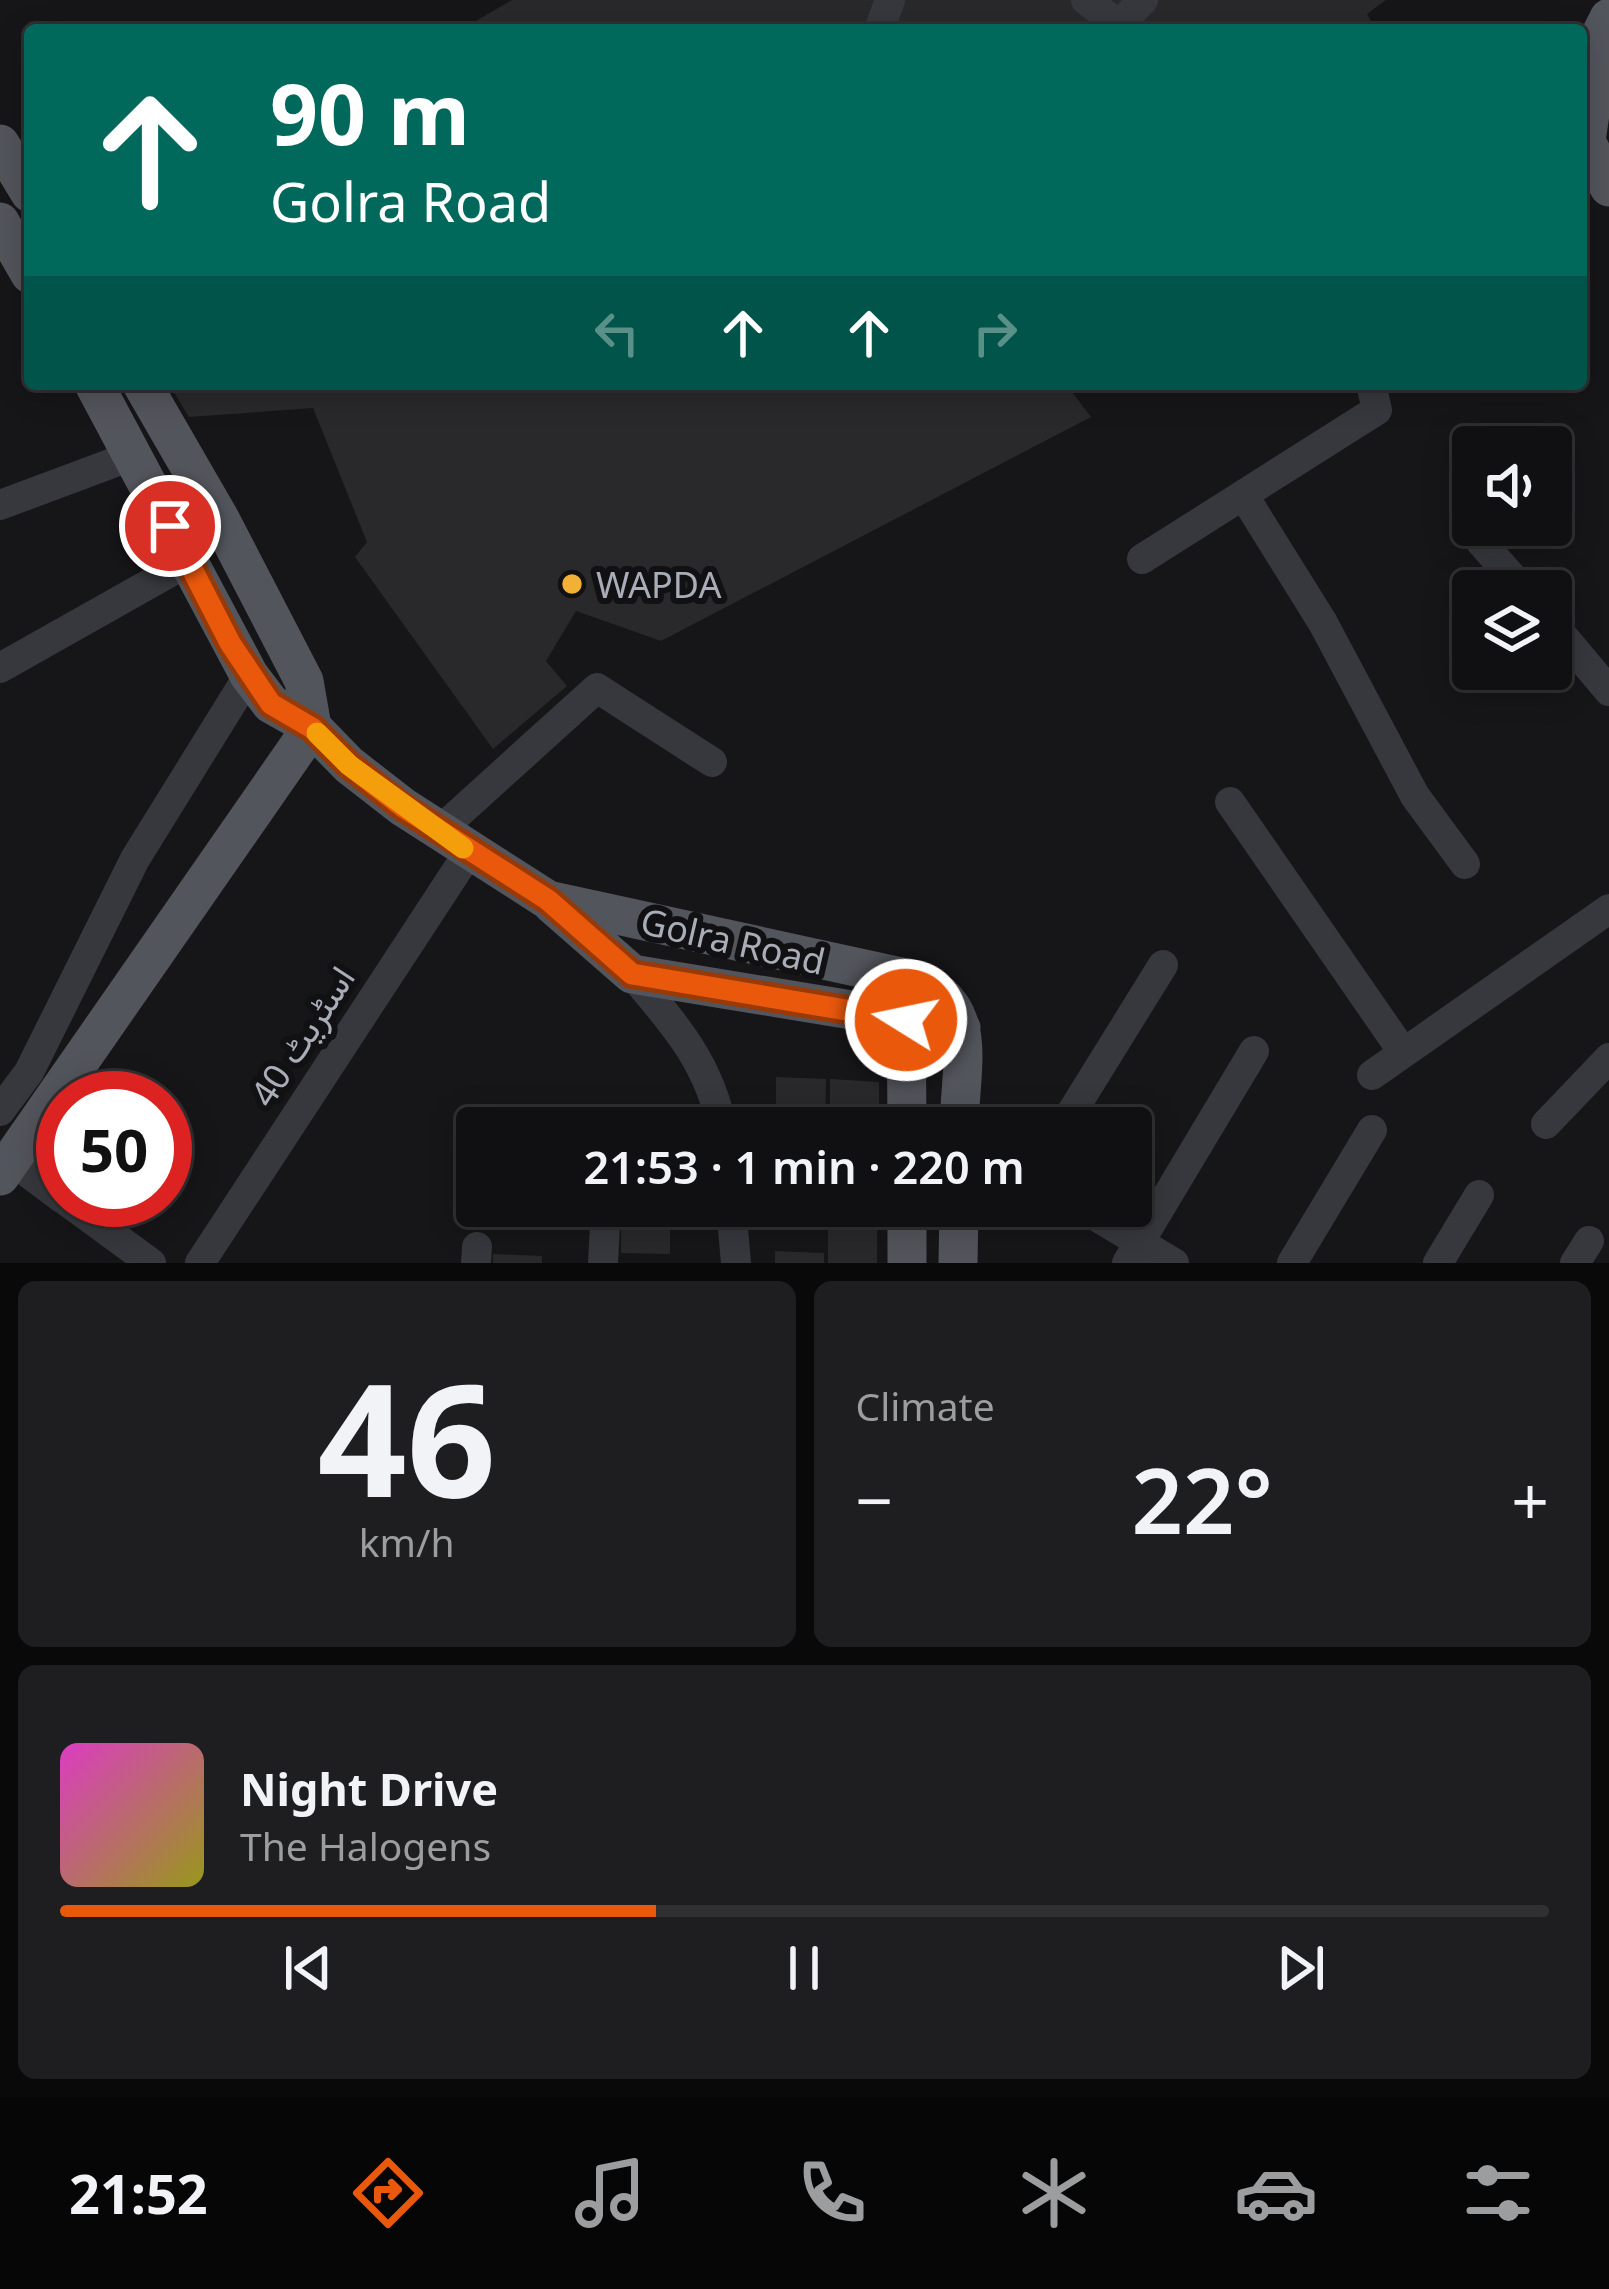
<!DOCTYPE html>
<html lang="en">
<head>
<meta charset="utf-8">
<style>
	body { margin:0; font-family:"Noto Sans",Vazirmatn,sans-serif; background:#1e1e20; color:#f1f3f6; height:100vh; display:flex; flex-direction:column; font-size:45px; white-space:nowrap }
	* { box-sizing:border-box; margin:0 }
	p { font-size:39px; color:#9c9d9f }
	.icon { flex:none; width:66px; height:66px; fill:none; stroke:currentColor; stroke-width:2; stroke-linecap:round; stroke-linejoin:round }
	.map { position:relative; height:1263px; overflow:hidden }
	.sheet { display:flex; flex-direction:column; gap:18px; padding:18px; background:#09090a; flex:1 }
	.sheet>* { flex:none }
	.banner { position:absolute; left:24px; top:24px; width:1563px; height:366px; border-radius:12px; box-shadow:0 6px 30px #0003,0 0 0 3px #303032; background:#00695c; color:#fff; overflow:hidden }
	.fabs { position:absolute; left:1452px; top:426px; display:grid; gap:24px }
	.fabs a { display:grid; place-items:center; width:120px; height:120px; border-radius:12px; background:#101012; box-shadow:0 6px 30px #0003,0 0 0 3px #303032; font-size:60px }
	.speed { position:absolute; left:36px; top:1071px; display:flex; gap:24px; font-size:60px; font-weight:700; text-align:center }
	.speed>* { display:grid; place-content:center; width:156px; height:156px; border-radius:50%; background:#101012; box-shadow:0 6px 30px #0003,0 0 0 3px #303032; line-height:1 }
	.speed .limit { border:18px solid #d22; background:#fff; color:#111 }
	.pin { position:absolute; display:grid; place-items:center; width:102px; height:102px; color:#fff; margin:-51px; border:6px solid #fff; border-radius:50%; box-shadow:0 3px 12px #0007 }
	.me { position:absolute; width:132px; margin:-66px; rotate:280deg; stroke-linejoin:round; filter:drop-shadow(0 0 9px #0008) }
	.turn { display:flex; align-items:center; gap:42px; height:252px; padding:0 48px; font-size:54px }
	.turn .icon { width:156px; height:156px; stroke-width:2.5 }
	.turn b { display:block; font-size:84px; line-height:102px }
	.lanes { display:flex; align-items:center; height:114px; padding:0 48px; background:#0003; justify-content:center; gap:60px; direction:ltr }
	.lanes .off { opacity:.35 }
	.big { font-size:90px; font-weight:600; line-height:1.1 }
	.sheet .tile { flex:1; display:flex; flex-direction:column; justify-content:center; gap:18px; min-width:0; padding:0 42px; border-radius:18px; background:#1e1e20 }
	.sheet .dial { align-items:center; gap:0 }
	.dial b { font-size:156px; line-height:1 }
	.song { display:flex; align-items:center; gap:36px }
	.cover { width:144px; height:144px; border-radius:18px; background:linear-gradient(135deg,hsl(310 70% 55%),hsl(60 70% 35%)) }
	.played { height:12px; border-radius:6px; background:linear-gradient(90deg,#ea580c 40%,#303032 40%) }
	.keys { display:flex; justify-content:space-around; direction:ltr }
	.heat { display:flex; justify-content:space-between; align-items:center; font-size:66px; direction:ltr }
	.sheet .tiles { flex:1; display:grid; gap:18px; grid-template-columns:1fr 1fr }
	.tile:last-child { grid-column:span 2 }
	.trip { position:absolute; left:456px; top:1107px; width:696px; height:120px; border-radius:12px; background:#101012; box-shadow:0 6px 30px #0003,0 0 0 3px #303032; font-weight:600; line-height:120px; text-align:center }
	.tabs { display:flex; height:192px; justify-content:space-around; align-items:center; background:#060607; color:#9c9d9f }
	.tabs .icon { width:84px; height:84px }
	.tabs .active { color:#ea580c }
	.tabs b { font-size:54px; color:#f1f3f6 }
	.map>svg:first-child { display:block }
</style>
</head>
<body>
<div class="map">
<svg width="1609" height="1263" viewBox="0 0 1609 1263">
	<rect width="100%" height="100%" fill="#161618"/>
	<!-- building -->
	<path fill="#29292c" d="M512,0H1386L1367,14L1376,30H460Z
		M169,384H1066L1091,417L661,641L576,611L546,661L567,686L493,749L355,557L367,542L313,408L189,417Z
		M776,1077L826,1079L825,1128H776Z
		M830,1079L879,1082V1128H830Z
		M828,1206H877V1263H828Z
		M621,1220L670,1222V1254L621,1253Z
		M775,1251L824,1253V1263H775Z
		M493,1254L542,1256V1263H493Z"/>
	<g fill="none" stroke-linecap="round" stroke-linejoin="round">
		<!-- minor -->
		<path stroke="#37383d" stroke-width="30" d="M1086,0L1119,25
			M879,30L890,0
			M1114,30L1143,0
			M1244,496L1323,623L1415,796L1465,864
			M0,505L134,455
			M1481,542L1524,591
			M1142,559L1377,410L1371,384
			M1551,622L1609,691
			M0,668L188,562
			M1230,802L1403,1052
			M438,832L597,688L712,762
			M632,974C674,1024 709,1062 722,1128
			M1372,1075L1609,909
			M0,1111L29,1072L135,859L249,675
			M1546,1124L1609,1058
			M1062,1128L1163,965
			M11,1160L63,1199
			M65,1200L151,1263
			M731,1206L736,1263
			M1079,1206L1174,1263
			M200,1263L469,852
			M476,1263L477,1247
			M603,1263L606,1206
			M1127,1263L1254,1051
			M1292,1263L1372,1130
			M1438,1263L1479,1195
			M1575,1263L1589,1241"/>
		<!-- major -->
		<path stroke="#53555c" stroke-width="39" d="M1609,18L1602,32L1586,141L1609,187
			M0,144L30,193
			M0,222L30,274
			M94,384L249,675L271,704L312,727L349,765L403,807L548,900L906,978C983,999 960,1064 959,1128
			M142,384L220,519L304,681L312,727
			M552,904L632,974L961,1028
			M906,995L907,1128
			M0,1176L312,727
			M907,1206V1263
			M958,1263L959,1206"/>
	</g>
	<g fill="none" stroke-linecap="round" stroke-linejoin="round">
		<defs>
			<path id="route" d="M170,526L230,643L271,704L312,728L349,765L403,807L548,900L632,974L906,1020"/>
		</defs>
		<!-- route casing -->
		<use href="#route" stroke="#983908" stroke-width="30"/>
		<!-- route -->
		<use href="#route" stroke="#ea580c" stroke-width="21"/>
		<!-- slow -->
		<path stroke="#f59e0b" stroke-width="21" d="M317,733L349,765L463,848"/>
	</g>
	<!-- markers -->
	<circle fill="#f2b134" stroke="#111113" stroke-width="4.5" cx="572" cy="584" r="12"/>
	<g text-anchor="middle" dominant-baseline="central" stroke-width="12" stroke-linejoin="round" paint-order="stroke">
		<!-- poi labels -->
		<g font-size="36" fill="#a8adb8" stroke="#111113" text-anchor="start">
			<text x="596" y="584">WAPDA</text>
		</g>
		<!-- street labels -->
		<g font-size="36" fill="#a8adb8" stroke="#111113">
			<text transform="translate(733 941) rotate(13)">Golra Road</text>
			<text transform="translate(302 1036) rotate(-57)">اسٹریٹ 40</text>
		</g>
	</g>
</svg>
<div class="fabs">
<a><svg class="icon" aria-label="sound" viewBox="0 0 24 24"><path d="M4 9h4l5-4v14l-5-4H4zM17 9q2 3 0 6"/></svg></a>
<a><svg class="icon" aria-label="layers" viewBox="0 0 24 24"><path d="M12 4l9 5-9 5-9-5zM3 14l9 5 9-5"/></svg></a>
</div>
<div class="speed"><div class="limit">50</div></div>
<div class="pin" style="left:170px;top:526px;background:#d93025"><svg class="icon" aria-label="arrive" viewBox="0 0 24 24"><path d="M6 21V4h12l-3 4 3 4H6"/></svg></div>
<svg class="me" style="left:906px;top:1020px" viewBox="-20 -20 40 40"><circle r="17" fill="#ea580c" stroke="#fff" stroke-width="3"/><path d="M0-11L8 9 0 5-8 9z" fill="#fff"/></svg>
<div class="trip">21:53 · 1 min · 220 m</div>
<div class="banner">
<div class="turn"><svg class="icon" aria-label="ahead" viewBox="0 0 24 24"><path d="M12 20V5M6 11l6-6 6 6"/></svg><div><b>90 m</b>Golra Road</div></div>
<div class="lanes"><svg class="icon off" aria-label="left" viewBox="0 0 24 24"><path d="M17 20v-9H6M10 6l-5 5 5 5"/></svg><svg class="icon" aria-label="ahead" viewBox="0 0 24 24"><path d="M12 20V5M6 11l6-6 6 6"/></svg><svg class="icon" aria-label="ahead" viewBox="0 0 24 24"><path d="M12 20V5M6 11l6-6 6 6"/></svg><svg class="icon off" aria-label="right" viewBox="0 0 24 24"><path d="M7 20v-9h11M14 6l5 5-5 5"/></svg></div>
</div>
</div>
<section class="sheet">
<div class="tiles">
<div class="tile dial"><b>46</b><p>km/h</p></div>
<div class="tile"><p>Climate</p>
<div class="heat"><a>−</a><b class="big">22°</b><a>+</a></div>
</div>
<div class="tile">
<div class="song"><i class="cover"></i><div><b>Night Drive</b><p>The Halogens</p></div></div>
<div class="played"></div>
<div class="keys"><svg class="icon" aria-label="previous" viewBox="0 0 24 24"><path d="M18 5L8 12l10 7zM5 5v14"/></svg><svg class="icon" aria-label="pause" viewBox="0 0 24 24"><path d="M8 5v14M16 5v14"/></svg><svg class="icon" aria-label="next" viewBox="0 0 24 24"><path d="M6 5l10 7-10 7zM19 5v14"/></svg></div>
</div>
</div>
</section>
<nav class="tabs">
<b>21:52</b>
<svg class="icon active" aria-label="directions" viewBox="0 0 24 24"><path d="M12 3l9 9-9 9-9-9zM9 14v-3h6M13 9l2 2-2 2"/></svg>
<svg class="icon" aria-label="music" viewBox="0 0 24 24"><path d="M9 18V5l10-2v13"/><circle cx="6" cy="18" r="3"/><circle cx="16" cy="16" r="3"/></svg>
<svg class="icon" aria-label="phone" viewBox="0 0 24 24"><path d="M5 4h4l2 5-3 2q2 4 5 5l2-3 5 2v4C11 20 4 13 5 4z"/></svg>
<svg class="icon" aria-label="climate" viewBox="0 0 24 24"><path d="M12 3v18M4 7l16 10M4 17L20 7"/></svg>
<svg class="icon" aria-label="car" viewBox="0 0 24 24"><path d="M5 17H2v-5l4-1 3-4h7l3 4 3 1v5h-3M9 17h6M6 11h13"/><circle cx="7" cy="17" r="2"/><circle cx="17" cy="17" r="2"/></svg>
<svg class="icon" aria-label="filters" viewBox="0 0 24 24"><path d="M4 7h16M4 17h16"/><circle cx="9" cy="7" r="2"/><circle cx="15" cy="17" r="2"/></svg>
</nav>
</body>
</html>
